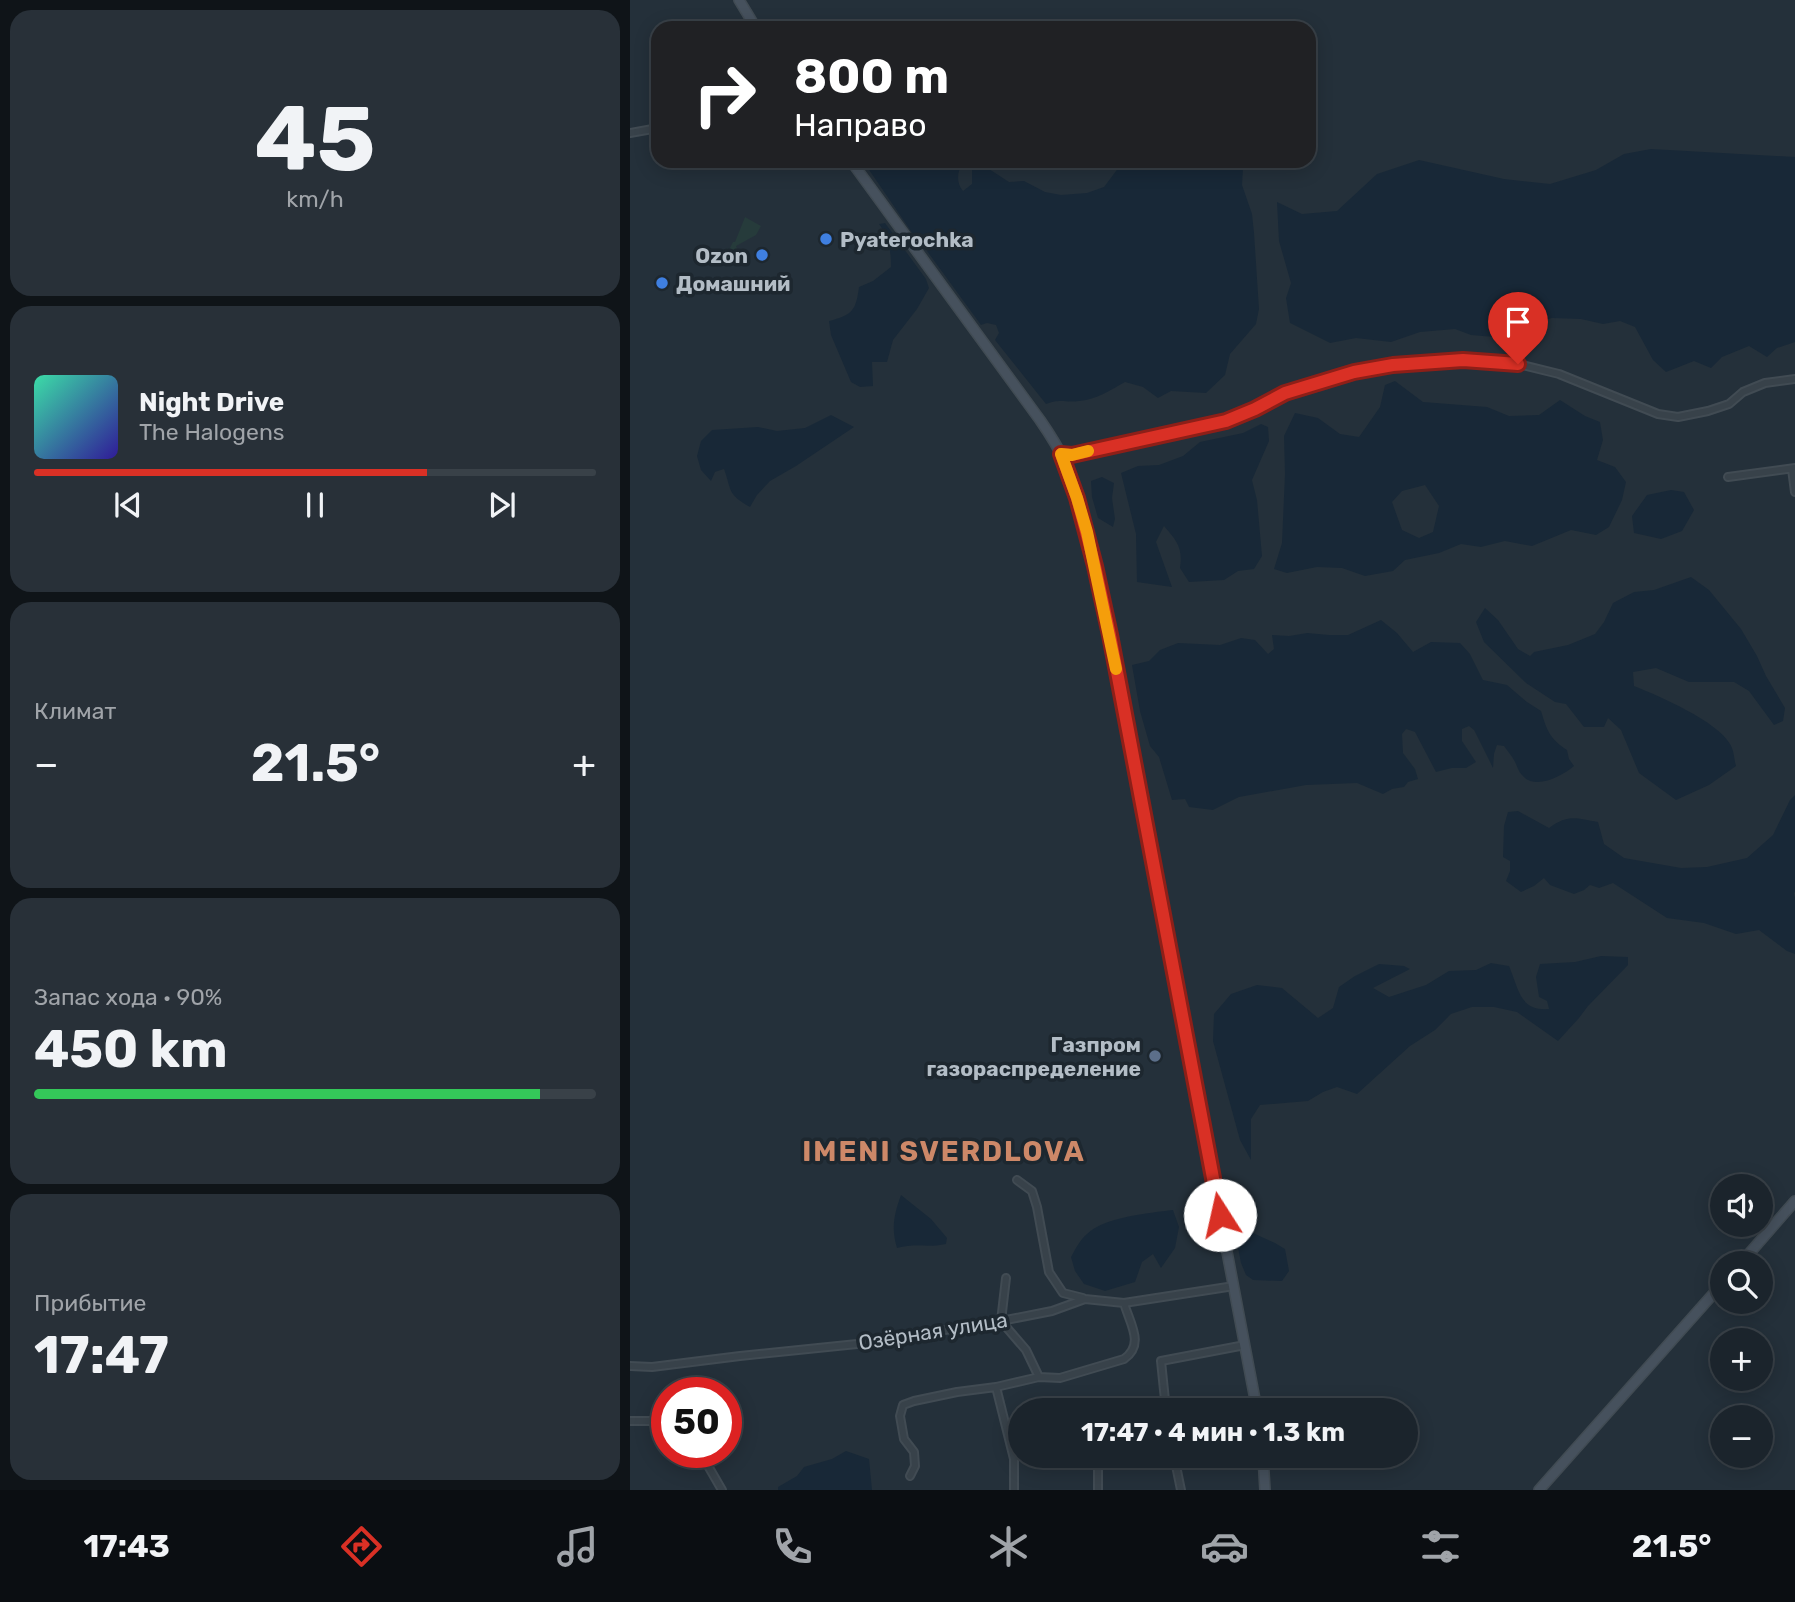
<!DOCTYPE html>
<html lang="ru">
<head>
<meta charset="utf-8">
<style>
	body { margin:0; font-family:Rubik,sans-serif; background:#283038; color:#f1f3f6; height:100vh; display:flex; flex-direction:column; font-size:26px; white-space:nowrap }
	* { box-sizing:border-box; margin:0 }
	p { font-size:23px; color:#a0a4a9 }
	.icon { flex:none; width:38px; height:38px; fill:none; stroke:currentColor; stroke-width:2; stroke-linecap:round; stroke-linejoin:round }
	.map { position:relative; flex:1; overflow:hidden }
	.sheet { display:flex; flex-direction:column; gap:10px; padding:10px; background:#0f1418; width:630px }
	.sheet>* { flex:none }
	.guide { position:absolute; left:21px; top:21px; width:665px; height:147px; border-radius:21px; box-shadow:0 4px 18px #0003,0 0 0 2px #394148; background:#202124; color:#fff; overflow:hidden }
	.buttons { position:absolute; left:1080px; top:1174px; display:grid; gap:14px }
	.buttons a { display:grid; place-items:center; width:63px; height:63px; border-radius:50%; background:#1b242c; box-shadow:0 4px 18px #0003,0 0 0 2px #394148; font-size:35px }
	.speed { position:absolute; left:21px; top:1377px; display:flex; gap:14px; font-size:35px; font-weight:700; text-align:center }
	.speed>* { display:grid; place-content:center; width:91px; height:91px; border-radius:50%; background:#1b242c; box-shadow:0 4px 18px #0003,0 0 0 2px #394148; line-height:1 }
	.speed .limit { border:10px solid #d22; background:#fff; color:#111 }
	.pin { position:absolute; display:grid; place-items:center; width:60px; height:60px; color:#fff; margin:-72px -30px; border-radius:50% 50% 50% 0; rotate:-45deg; box-shadow:0 0 7px #0007 }
	.pin .icon { rotate:45deg }
	.me { position:absolute; width:77px; margin:-38px; rotate:350deg; stroke-linejoin:round; filter:drop-shadow(0 0 5px #0008) }
	.turn { display:flex; align-items:center; gap:24px; height:147px; padding:0 28px; font-size:32px }
	.turn .icon { width:91px; height:91px; stroke-width:2.5 }
	.turn b { display:block; font-size:49px; line-height:60px }
	.big { font-size:52px; font-weight:700; line-height:1.1 }
	.sheet .tile { flex:1; display:flex; flex-direction:column; justify-content:center; gap:10px; min-width:0; padding:0 24px; border-radius:21px; background:#283038 }
	.sheet .dial { align-items:center; gap:0 }
	.dial b { font-size:91px; line-height:1 }
	.song { display:flex; align-items:center; gap:21px }
	.cover { width:84px; height:84px; border-radius:10px; background:linear-gradient(135deg,hsl(160 70% 55%),hsl(250 70% 35%)) }
	.played { height:7px; border-radius:4px; background:linear-gradient(90deg,#d93025 70%,#394148 70%) }
	.keys { display:flex; justify-content:space-around; direction:ltr }
	.heat { display:flex; justify-content:space-between; align-items:center; font-size:38px; direction:ltr }
	.charge { height:10px; border-radius:5px; background:linear-gradient(90deg,#34c759 90%,#394148 0) }
	.trip { position:absolute; left:378px; top:1398px; width:410px; height:70px; border-radius:35px; background:#1b242c; box-shadow:0 4px 18px #0003,0 0 0 2px #394148; font-weight:700; line-height:70px; text-align:center }
	.dock { display:flex; height:112px; justify-content:space-around; align-items:center; background:#0b0e12; color:#a0a4a9 }
	.dock .icon { width:49px; height:49px }
	.dock .active { color:#d93025 }
	.dock b { font-size:32px; color:#f1f3f6 }
	main { display:flex; flex:1; min-height:0 }
	.map>svg:first-child { display:block }
</style>
</head>
<body>
<main>
<section class="sheet">
<div class="tile dial"><b>45</b><p>km/h</p></div>
<div class="tile">
<div class="song"><i class="cover"></i><div><b>Night Drive</b><p>The Halogens</p></div></div>
<div class="played"></div>
<div class="keys"><svg class="icon" aria-label="previous" viewBox="0 0 24 24"><path d="M18 5L8 12l10 7zM5 5v14"/></svg><svg class="icon" aria-label="pause" viewBox="0 0 24 24"><path d="M8 5v14M16 5v14"/></svg><svg class="icon" aria-label="next" viewBox="0 0 24 24"><path d="M6 5l10 7-10 7zM19 5v14"/></svg></div>
</div>
<div class="tile"><p>Климат</p>
<div class="heat"><a>−</a><b class="big">21.5°</b><a>+</a></div>
</div>
<div class="tile"><p>Запас хода · 90%</p><b class="big">450 km</b><div class="charge"></div></div>
<div class="tile"><p>Прибытие</p><b class="big">17:47</b></div>
</section>
<div class="map">
<svg width="1165" height="1490" viewBox="0 0 1165 1490">
	<rect width="100%" height="100%" fill="#24303a"/>
	<!-- green -->
	<path fill="#263b3b" d="M115,217L131,226L126,235L106,246L107,249L99,264L91,260L97,248L104,251L100,248L103,242H105Z"/>
	<!-- water -->
	<path fill="#182837" fill-rule="evenodd" d="M1021,149L1165,157V342L1147,348L1137,357L1119,346L1092,357L1081,368L1064,361L1036,372L1023,360L1005,327L990,321L973,324L951,319L922,318L893,326L876,338L841,335L825,329L790,332L761,342L726,338L700,343L660,323L656,298L661,283L649,241L647,202L672,214L707,211L747,174L789,160L874,179L920,184L966,170L994,154Z
		M233,161H333C328,171 325,181 333,191L342,184V167L359,169L379,182L394,181L415,192L431,195L457,193L474,187L492,163L503,161H610L613,168L612,185L622,214L624,233L629,309L626,324L600,354L595,375L576,393L541,391L528,398L513,387L495,382C481,390 465,400 449,401C434,403 432,398 416,404L365,340L369,333L366,325L357,323L351,325L297,251L303,244L301,238L295,234L285,237Z
		M255,223L296,279L299,288L287,309L263,340L257,362H242L243,386L230,387L221,382L201,335L199,321C222,315 226,311 229,287L243,281L261,267C261,251 259,237 249,224Z
		M765,381L793,402L857,407L879,416L909,415L930,400L955,416L970,422L973,440L967,460L985,467L996,482L992,500L979,527L966,535L941,530L902,546L875,541L851,547L831,544L809,553L775,560L763,571L735,576L712,568L687,567L657,573L644,569L652,543L655,474L654,436L665,413L688,418L710,434L729,437L750,407L755,385ZM795,485L809,506L803,532L789,538L772,530L762,502L772,491Z
		M201,415L224,427L166,466L140,481L127,495L120,507C97,494 102,491 94,469L85,472L81,481L71,470L67,456L71,441L82,430L128,427L147,431L175,428Z
		M631,424L638,427L639,441L622,480L627,500L632,556L624,569L608,571L594,580L559,582L550,568C553,548 547,541 534,526L526,542L542,587L507,582L506,534L491,473L508,466L529,465L553,456L570,442L613,433Z
		M472,477L484,483L482,498L485,519L483,527L468,518L462,497L461,481Z
		M1041,490L1054,492L1064,510L1052,531L1031,539L1004,533L1002,516L1017,495Z
		M1061,577L1079,590L1111,629L1127,656L1136,676L1155,708L1153,721L1144,725L1119,691L1104,682H1059L1026,668L1003,672L1004,686C1029,696 1087,721 1100,744C1104,750 1104,759 1106,766L1079,785L1046,800L1009,773L991,730L978,718L974,727H954L936,704L925,702L896,683L854,642L846,622L855,608L868,620L888,649L900,656L904,652L938,645L965,634L974,622L983,603L1004,592L1024,590Z
		M751,620L767,633L783,652L801,642L830,643L840,654L853,680L877,685L897,702L911,711C917,731 920,739 937,750L939,759L944,766C932,776 905,791 892,775C888,771 887,765 884,760C881,755 877,750 874,746L867,745L864,754L863,768L844,730L839,726L832,729V741L846,762L836,768H822L806,772L785,732L776,729L772,734L773,753L785,769L788,779L778,782L774,787L762,789L753,794L727,783L676,785L609,797L583,810L559,807L555,799L542,800L529,757L520,746L510,711L502,665L519,661L530,650L548,643L590,645L611,638L625,640L638,654L644,649L642,635L659,636L677,633L699,635H718Z
		M1165,795V892L1164,893L1165,898V954L1157,951L1129,930L1106,934L1074,923L1037,918L983,883L969,888L960,885L954,890L944,894L920,885L914,878L904,886L891,892L876,881L880,871V861L873,857L874,826L878,812L888,811L919,828C938,814 946,818 968,822L974,844L994,858L1051,868L1077,867L1117,858L1143,835L1160,800Z
		M971,956L998,957V965L958,1006L949,1018L928,1041L887,1012L864,1007H842L821,1014L805,1030L780,1046L727,1094L707,1087L693,1092L678,1101L630,1105L621,1119V1160L610,1140L583,1041L584,1014L601,994L627,985L652,988L688,1018L703,1008L709,987L725,976L749,964L774,966L780,969L743,988L759,997L796,985L819,971L846,970L861,963L879,966C889,989 889,1011 919,1009L917,1001L909,997L906,977L910,964L945,962Z
		M271,1195L301,1219L317,1238L316,1244C298,1248 285,1243 267,1248C261,1229 264,1214 271,1195Z
		M543,1210L549,1227L545,1248L531,1268L523,1254L512,1262L505,1282L475,1291L454,1284L445,1271L441,1257C446,1248 450,1240 457,1234C474,1217 519,1213 543,1210Z
		M610,1227L645,1243L655,1249L659,1271L652,1281L623,1280L616,1275L611,1263L606,1237Z
		M216,1451L239,1459L242,1490H148V1487L167,1476L174,1467L202,1459Z"/>
	<g fill="none" stroke-linecap="round" stroke-linejoin="round">
		<defs>
			<path id="street" d="M0,133L28,128
				M431,454L442,455L596,421L625,409L655,393L724,372L763,365L833,360L888,364L929,374L1028,414L1048,417L1078,411L1099,404L1113,392L1135,383L1165,379
				M1162,469L1165,492
				M1098,477L1165,468
				M387,1180L402,1191L407,1207L419,1272L433,1293L453,1298
				M376,1278L371,1321L396,1350L409,1377
				M0,1366L22,1367L110,1356L227,1344L371,1321L422,1311L455,1299L494,1303L604,1286
				M366,1387L384,1459V1490
				M536,1410L531,1361L615,1345
				M0,1421H25L37,1425
				M70,1452L92,1490
				M544,1456L551,1490
				M468,1461V1490
				M280,1476L285,1466L284,1452L274,1439L270,1416L273,1405L284,1401L327,1392L366,1387L409,1377L430,1378L494,1359C515,1344 500,1324 494,1303"/>
			<path id="secondary" d="M109,0L126,28
				M221,161L410,420C419,433 428,447 435,462C458,513 468,581 480,635L627,1410
				M1110,1264L1165,1201
				M633,1456L635,1490
				M909,1490L1092,1284"/>
		</defs>
		<!-- street casing -->
		<use href="#street" stroke="#414b53" stroke-width="10"/>
		<!-- secondary casing -->
		<use href="#secondary" stroke="#414b53" stroke-width="12"/>
		<!-- street -->
		<use href="#street" stroke="#38424a" stroke-width="6"/>
		<!-- secondary -->
		<use href="#secondary" stroke="#46515d" stroke-width="9"/>
	</g>
	<g fill="none" stroke-linecap="round" stroke-linejoin="round">
		<defs>
			<path id="route" d="M590,1215L480,635L465,566L447,498L431,454L442,455L596,421L625,409L655,393L724,372L763,365L833,360L888,364"/>
		</defs>
		<!-- route casing -->
		<use href="#route" stroke="#8d1f18" stroke-width="18"/>
		<!-- route -->
		<use href="#route" stroke="#d93025" stroke-width="12"/>
		<!-- slow -->
		<path stroke="#f59e0b" stroke-width="12" d="M458,451L442,455L431,454L447,498L457,532L486,669"/>
	</g>
	<!-- markers -->
	<g fill="#3f7fe0" stroke="#1d272f" stroke-width="2.5">
		<circle cx="196" cy="239" r="7"/>
		<circle cx="132" cy="255" r="7"/>
		<circle cx="32" cy="283" r="7"/>
	</g>
	<circle fill="#5c6f8a" stroke="#1d272f" stroke-width="2.5" cx="525" cy="1056" r="7"/>
	<g text-anchor="middle" dominant-baseline="central" stroke-width="7" stroke-linejoin="round" paint-order="stroke">
		<!-- poi labels -->
		<g font-size="21" font-weight="bold" fill="#b3bdc6" stroke="#1d272f" text-anchor="start">
			<text x="210" y="239">Pyaterochka</text>
			<text x="118" y="255" text-anchor="end">Ozon</text>
			<text x="46" y="283">Домашний</text>
			<text x="511" y="1044" text-anchor="end">Газпром<tspan x="511" dy="24">газораспределение</tspan></text>
		</g>
		<!-- street labels -->
		<g font-size="21" fill="#b3bdc6" stroke="#1d272f">
			<text transform="translate(303 1331) rotate(-9)">Озёрная улица</text>
		</g>
		<!-- district labels -->
		<g font-size="28" font-weight="bold" letter-spacing="2" fill="#cd8868" stroke="#1d272f">
			<text x="314" y="1151">IMENI SVERDLOVA</text>
		</g>
	</g>
</svg>
<div class="buttons">
<a><svg class="icon" aria-label="sound" viewBox="0 0 24 24"><path d="M4 9h4l5-4v14l-5-4H4zM17 9q2 3 0 6"/></svg></a>
<a><svg class="icon" aria-label="search" viewBox="0 0 24 24"><circle cx="10" cy="10" r="6"/><path d="M15 15l6 6"/></svg></a>
<a>+</a>
<a>−</a>
</div>
<div class="speed"><div class="limit">50</div></div>
<div class="pin" style="left:888px;top:364px;background:#d93025"><svg class="icon" aria-label="arrive" viewBox="0 0 24 24"><path d="M6 21V4h12l-3 4 3 4H6"/></svg></div>
<svg class="me" style="left:590px;top:1215px" viewBox="-20 -20 40 40"><circle r="19" fill="#fff"/><path d="M0-13L10 11 0 6-10 11z" fill="#d93025"/></svg>
<div class="trip">17:47 · 4 мин · 1.3 km</div>
<div class="guide">
<div class="turn"><svg class="icon" aria-label="right" viewBox="0 0 24 24"><path d="M7 20v-9h11M14 6l5 5-5 5"/></svg><div><b>800 m</b>Направо</div></div>
</div>
</div>
</main>
<nav class="dock">
<b>17:43</b>
<svg class="icon active" aria-label="directions" viewBox="0 0 24 24"><path d="M12 3l9 9-9 9-9-9zM9 14v-3h6M13 9l2 2-2 2"/></svg>
<svg class="icon" aria-label="music" viewBox="0 0 24 24"><path d="M9 18V5l10-2v13"/><circle cx="6" cy="18" r="3"/><circle cx="16" cy="16" r="3"/></svg>
<svg class="icon" aria-label="phone" viewBox="0 0 24 24"><path d="M5 4h4l2 5-3 2q2 4 5 5l2-3 5 2v4C11 20 4 13 5 4z"/></svg>
<svg class="icon" aria-label="climate" viewBox="0 0 24 24"><path d="M12 3v18M4 7l16 10M4 17L20 7"/></svg>
<svg class="icon" aria-label="car" viewBox="0 0 24 24"><path d="M5 17H2v-5l4-1 3-4h7l3 4 3 1v5h-3M9 17h6M6 11h13"/><circle cx="7" cy="17" r="2"/><circle cx="17" cy="17" r="2"/></svg>
<svg class="icon" aria-label="filters" viewBox="0 0 24 24"><path d="M4 7h16M4 17h16"/><circle cx="9" cy="7" r="2"/><circle cx="15" cy="17" r="2"/></svg>
<b>21.5°</b>
</nav>
</body>
</html>
